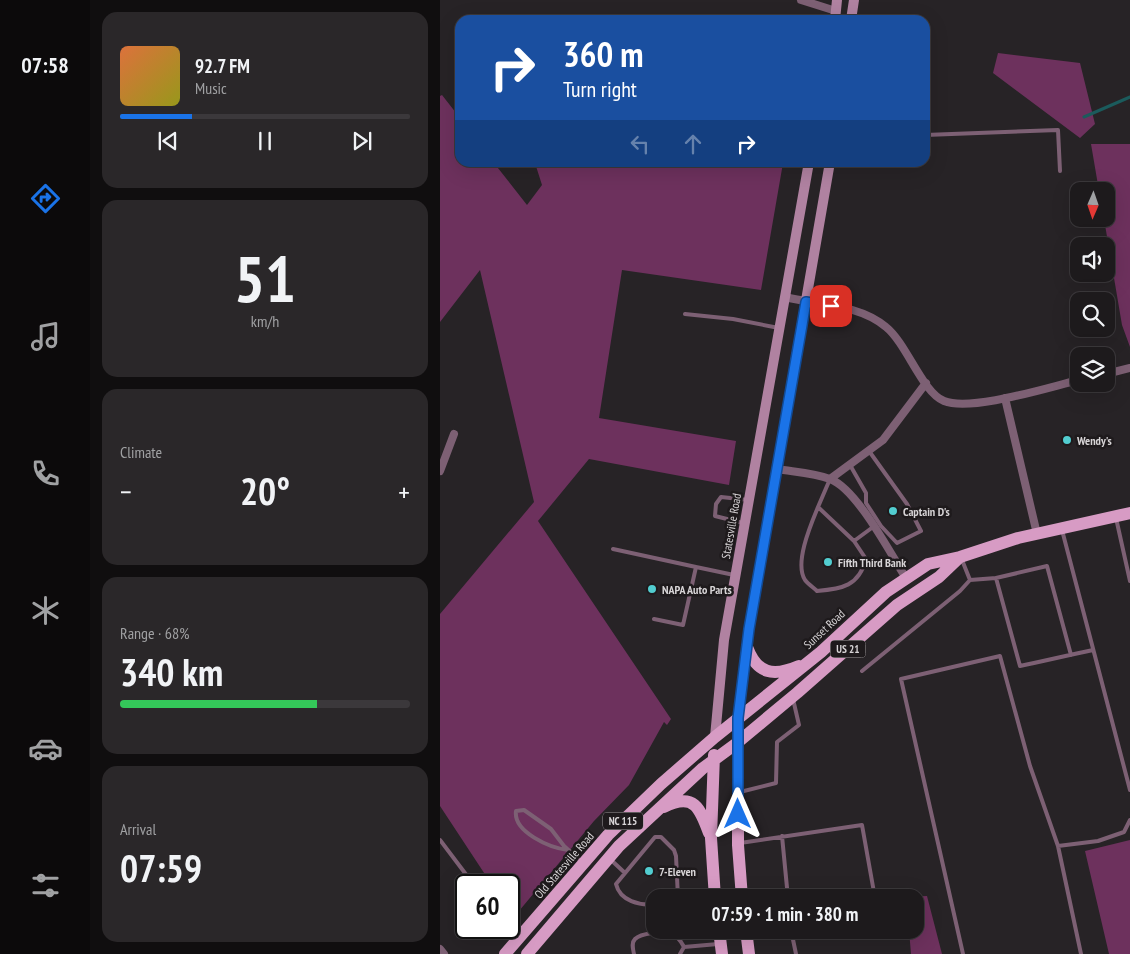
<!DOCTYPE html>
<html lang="en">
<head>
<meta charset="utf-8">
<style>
	body { margin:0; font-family:"PT Sans Narrow",sans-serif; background:#2a2729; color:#f1f3f6; height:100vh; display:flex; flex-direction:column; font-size:19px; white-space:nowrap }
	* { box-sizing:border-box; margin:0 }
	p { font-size:16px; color:#a0a1a3 }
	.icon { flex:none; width:28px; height:28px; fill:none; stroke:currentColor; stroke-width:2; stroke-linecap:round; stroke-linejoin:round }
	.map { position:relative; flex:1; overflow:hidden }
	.sheet { display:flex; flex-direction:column; gap:12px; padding:12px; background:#100e0f; width:350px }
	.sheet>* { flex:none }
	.top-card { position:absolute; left:15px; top:15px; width:475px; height:152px; border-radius:15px; box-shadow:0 5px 20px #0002,0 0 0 1px #3b383b; background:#1a4fa0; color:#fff; overflow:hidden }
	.needle { width:32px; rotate:182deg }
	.fabs { position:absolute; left:630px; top:182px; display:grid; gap:10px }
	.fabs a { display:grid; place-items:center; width:45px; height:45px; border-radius:10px; background:#1d1a1c; box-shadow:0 5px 20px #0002,0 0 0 1px #3b383b; font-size:25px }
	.speed { position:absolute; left:15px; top:874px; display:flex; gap:10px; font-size:25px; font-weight:700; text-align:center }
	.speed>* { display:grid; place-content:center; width:65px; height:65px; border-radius:50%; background:#1d1a1c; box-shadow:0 5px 20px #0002,0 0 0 1px #3b383b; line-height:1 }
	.speed .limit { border:2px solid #111; border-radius:8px; background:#fff; color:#111 }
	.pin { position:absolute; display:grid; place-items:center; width:42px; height:42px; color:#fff; margin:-21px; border-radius:10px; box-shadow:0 2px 8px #0006 }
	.me { position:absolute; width:55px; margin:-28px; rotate:0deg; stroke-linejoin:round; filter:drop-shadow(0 0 4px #0008) }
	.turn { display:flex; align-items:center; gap:18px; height:105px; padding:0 25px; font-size:22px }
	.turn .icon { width:65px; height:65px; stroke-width:2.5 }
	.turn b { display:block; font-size:35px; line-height:42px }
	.lanes { display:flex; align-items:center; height:48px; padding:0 25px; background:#0003; justify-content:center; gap:25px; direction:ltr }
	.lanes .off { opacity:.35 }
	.big { font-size:38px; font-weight:800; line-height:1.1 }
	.sheet .widget { flex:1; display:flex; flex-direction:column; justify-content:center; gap:8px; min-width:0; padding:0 18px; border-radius:15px; background:#2a2729 }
	.sheet .dial { align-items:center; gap:0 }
	.dial b { font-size:65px; line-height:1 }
	.song { display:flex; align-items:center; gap:15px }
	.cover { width:60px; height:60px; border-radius:8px; background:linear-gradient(135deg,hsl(20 70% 55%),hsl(60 70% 35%)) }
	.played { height:5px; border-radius:2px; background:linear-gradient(90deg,#1a73e8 25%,#3b383b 25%) }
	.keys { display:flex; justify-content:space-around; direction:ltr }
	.heat { display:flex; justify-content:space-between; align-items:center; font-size:28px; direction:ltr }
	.charge { height:8px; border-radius:4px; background:linear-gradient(90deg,#34c759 68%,#3b383b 0) }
	.trip { position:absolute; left:206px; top:889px; width:278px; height:50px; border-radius:15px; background:#1d1a1c; box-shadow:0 5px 20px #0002,0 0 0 1px #3b383b; font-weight:800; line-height:50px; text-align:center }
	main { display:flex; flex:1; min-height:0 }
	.menu { display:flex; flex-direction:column; width:90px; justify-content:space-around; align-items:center; background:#0c0a0b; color:#a0a1a3 }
	.menu .icon { width:35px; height:35px }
	.menu .on { color:#1a73e8 }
	.menu b { font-size:22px; color:#f1f3f6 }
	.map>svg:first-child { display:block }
</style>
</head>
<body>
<main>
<nav class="menu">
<b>07:58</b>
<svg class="icon on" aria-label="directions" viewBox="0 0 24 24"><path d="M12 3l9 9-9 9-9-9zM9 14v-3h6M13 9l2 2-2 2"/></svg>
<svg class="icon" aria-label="music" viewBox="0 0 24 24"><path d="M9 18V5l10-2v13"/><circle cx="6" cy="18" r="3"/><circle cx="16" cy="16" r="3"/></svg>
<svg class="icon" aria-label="phone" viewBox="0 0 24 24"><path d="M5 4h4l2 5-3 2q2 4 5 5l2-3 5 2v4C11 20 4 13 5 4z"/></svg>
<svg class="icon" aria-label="climate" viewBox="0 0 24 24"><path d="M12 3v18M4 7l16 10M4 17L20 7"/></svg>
<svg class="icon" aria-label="car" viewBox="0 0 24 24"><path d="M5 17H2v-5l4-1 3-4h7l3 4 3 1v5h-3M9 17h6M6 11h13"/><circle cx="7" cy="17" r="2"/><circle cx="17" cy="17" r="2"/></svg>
<svg class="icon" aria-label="filters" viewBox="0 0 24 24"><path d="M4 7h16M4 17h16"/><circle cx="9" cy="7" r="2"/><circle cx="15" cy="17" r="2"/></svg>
</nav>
<section class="sheet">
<div class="widget">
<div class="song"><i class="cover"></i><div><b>92.7 FM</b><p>Music</p></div></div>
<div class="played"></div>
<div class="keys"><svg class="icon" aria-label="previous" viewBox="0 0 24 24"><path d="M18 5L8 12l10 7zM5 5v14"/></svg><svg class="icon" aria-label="pause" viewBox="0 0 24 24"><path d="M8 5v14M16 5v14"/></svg><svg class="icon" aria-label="next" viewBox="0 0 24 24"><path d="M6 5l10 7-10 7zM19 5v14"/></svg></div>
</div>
<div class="widget dial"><b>51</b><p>km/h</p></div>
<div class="widget"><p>Climate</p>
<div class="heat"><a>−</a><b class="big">20°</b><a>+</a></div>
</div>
<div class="widget"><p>Range · 68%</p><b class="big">340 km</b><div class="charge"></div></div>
<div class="widget"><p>Arrival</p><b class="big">07:59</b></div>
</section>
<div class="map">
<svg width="690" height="954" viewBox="0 0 690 954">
	<rect width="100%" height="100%" fill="#272326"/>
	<!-- forest -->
	<path fill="#6d315d" d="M558,53L640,63L655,124L640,138L553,73Z
		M2,95L20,118V162L54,163L87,205L102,185L95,163H343L321,290L182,270L159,418L296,441L289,485L149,459L98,521L231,719L227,725L224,722L189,785L154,821L74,917L69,910V885H52L0,806V614L94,502L40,270L0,322V96Z
		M651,144H690V347L682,325L664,219H666V191H659Z
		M690,840V954H669L645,851Z
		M487,896L502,954H471L469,930H475V898L467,897Z"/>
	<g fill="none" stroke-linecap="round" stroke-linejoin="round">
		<!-- stream -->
		<path stroke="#1b5b5c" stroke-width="3" d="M644,117L690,97"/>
		<!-- lane -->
		<path stroke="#7d6074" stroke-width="4" d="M485,135L618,130L620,171
			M245,314L293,319L339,328
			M410,465L426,493V503L441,526L457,543L481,531L467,504L429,451
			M390,479L378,507L414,541
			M378,507C371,524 354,563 365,580C368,584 374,588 377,591C402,589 419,586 426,559L414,541L433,527
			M676,518L690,581
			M303,523L275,516L276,504L281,497L309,500
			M622,530L690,790
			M173,549L256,567
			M522,560L530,580L556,578
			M214,619L243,625L256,567L294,575
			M631,655L607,566L556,578L580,666C604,661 629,655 653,650
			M422,671L520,591L530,580
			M300,792L336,783L337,742L359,725L353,699
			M342,836L348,898
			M0,840L34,885
			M300,843L422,825L435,898
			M618,846L658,841L684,832L690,820
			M128,850C110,848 73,832 76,811L84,810L111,829L124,846L142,862
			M170,859L185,873
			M215,904C200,906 180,901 176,884L215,837H221L234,850L236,856L238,898
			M69,926L78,934
			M351,930L356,954
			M351,934L367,930
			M244,947L278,944
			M194,954C193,949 191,943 195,939C201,933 223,931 230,933C237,935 241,941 244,947
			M240,954L244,947
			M523,954L461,679L560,656L590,766L618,846L641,954"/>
		<!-- street -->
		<path stroke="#7d6074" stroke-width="8" d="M361,0L396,11
			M345,297C378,305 419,304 446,327C467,344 482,392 504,401C531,412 609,387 639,380
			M666,374L690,368
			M565,398L597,534
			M337,469C355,472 374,473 390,479C417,489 450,553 466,578
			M0,471L14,434
			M390,479L443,440L486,383
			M0,949L4,954"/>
		<!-- secondary -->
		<path stroke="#b082a1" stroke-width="10" d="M395,20L397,0
			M411,20L414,0
			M298,718L309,629L390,162
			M275,737L284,640L369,162"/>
		<!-- primary -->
		<path stroke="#d79bc4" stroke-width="12" d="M307,647C317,674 333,677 359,666
			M298,718V845L302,898
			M274,755L271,838L275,898
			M224,807C254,792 260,808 269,833
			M279,930L282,954
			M306,930L309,954
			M65,954L168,835L221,784L275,737L381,652L446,592L488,564L520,557L578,538L690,513
			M87,954L179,846L263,768L297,743L357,693L457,605L499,577L520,557"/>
	</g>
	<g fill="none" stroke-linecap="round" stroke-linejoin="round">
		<defs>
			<path id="route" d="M298,814V718L309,629L366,302L391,306"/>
		</defs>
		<!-- route casing -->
		<use href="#route" stroke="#114b97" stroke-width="12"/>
		<!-- route -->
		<use href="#route" stroke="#1a73e8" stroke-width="9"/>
	</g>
	<!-- markers -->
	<g fill="#52cdd0" stroke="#1e1a1c" stroke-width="2">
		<circle cx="627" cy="440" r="5"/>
		<circle cx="453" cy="511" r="5"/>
		<circle cx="388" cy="562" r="5"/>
		<circle cx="212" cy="589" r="5"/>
		<circle cx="209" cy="871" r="5"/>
	</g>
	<g text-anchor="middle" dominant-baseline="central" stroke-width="5" stroke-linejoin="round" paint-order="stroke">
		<!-- shield labels -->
		<g fill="#1e1a1c" stroke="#a09c9e" stroke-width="1">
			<rect x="390.5" y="640.5" width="35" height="17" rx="4"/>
			<rect x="163" y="812.5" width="40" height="17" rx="4"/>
		</g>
		<g font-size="11" font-weight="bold" fill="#d7d4d6">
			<text x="408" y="649">US 21</text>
			<text x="183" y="821">NC 115</text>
		</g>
		<!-- poi labels -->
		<g font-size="12" font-weight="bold" fill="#d7d4d6" stroke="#1e1a1c" text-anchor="start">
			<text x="637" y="440">Wendy's</text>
			<text x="463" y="511">Captain D's</text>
			<text x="398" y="562">Fifth Third Bank</text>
			<text x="222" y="589">NAPA Auto Parts</text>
			<text x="219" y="871">7-Eleven</text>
		</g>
		<!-- street labels -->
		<g font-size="12" fill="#d7d4d6" stroke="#1e1a1c">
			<text transform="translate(291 526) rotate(-80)">Statesville Road</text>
			<text transform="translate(384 629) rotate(-43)">Sunset Road</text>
			<text transform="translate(124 865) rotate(-49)">Old Statesville Road</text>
		</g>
	</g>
</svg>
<div class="fabs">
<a><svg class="needle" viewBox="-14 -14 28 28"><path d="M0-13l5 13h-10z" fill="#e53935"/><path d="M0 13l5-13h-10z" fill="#a0a1a3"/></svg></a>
<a><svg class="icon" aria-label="sound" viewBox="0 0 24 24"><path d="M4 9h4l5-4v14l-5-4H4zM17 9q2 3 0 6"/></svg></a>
<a><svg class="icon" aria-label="search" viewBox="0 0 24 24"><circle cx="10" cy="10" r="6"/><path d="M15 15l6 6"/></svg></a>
<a><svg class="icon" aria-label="layers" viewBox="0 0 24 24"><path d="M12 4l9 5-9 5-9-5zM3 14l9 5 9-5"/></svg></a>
</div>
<div class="speed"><div class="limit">60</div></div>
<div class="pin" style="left:391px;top:306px;background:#d93025"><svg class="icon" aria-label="arrive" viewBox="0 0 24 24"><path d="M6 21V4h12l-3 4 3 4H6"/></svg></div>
<svg class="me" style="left:298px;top:814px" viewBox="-20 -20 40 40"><path d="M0-17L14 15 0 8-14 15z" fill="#1a73e8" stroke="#fff" stroke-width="4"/></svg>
<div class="trip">07:59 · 1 min · 380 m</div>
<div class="top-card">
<div class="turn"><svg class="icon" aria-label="right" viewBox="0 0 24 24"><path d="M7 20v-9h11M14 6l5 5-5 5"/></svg><div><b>360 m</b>Turn right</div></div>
<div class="lanes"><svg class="icon off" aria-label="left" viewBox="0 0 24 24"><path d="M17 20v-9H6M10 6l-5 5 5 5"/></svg><svg class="icon off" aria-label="ahead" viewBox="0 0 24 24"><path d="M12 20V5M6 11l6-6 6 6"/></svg><svg class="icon" aria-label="right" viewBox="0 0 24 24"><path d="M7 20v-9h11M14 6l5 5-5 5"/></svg></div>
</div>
</div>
</main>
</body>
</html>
